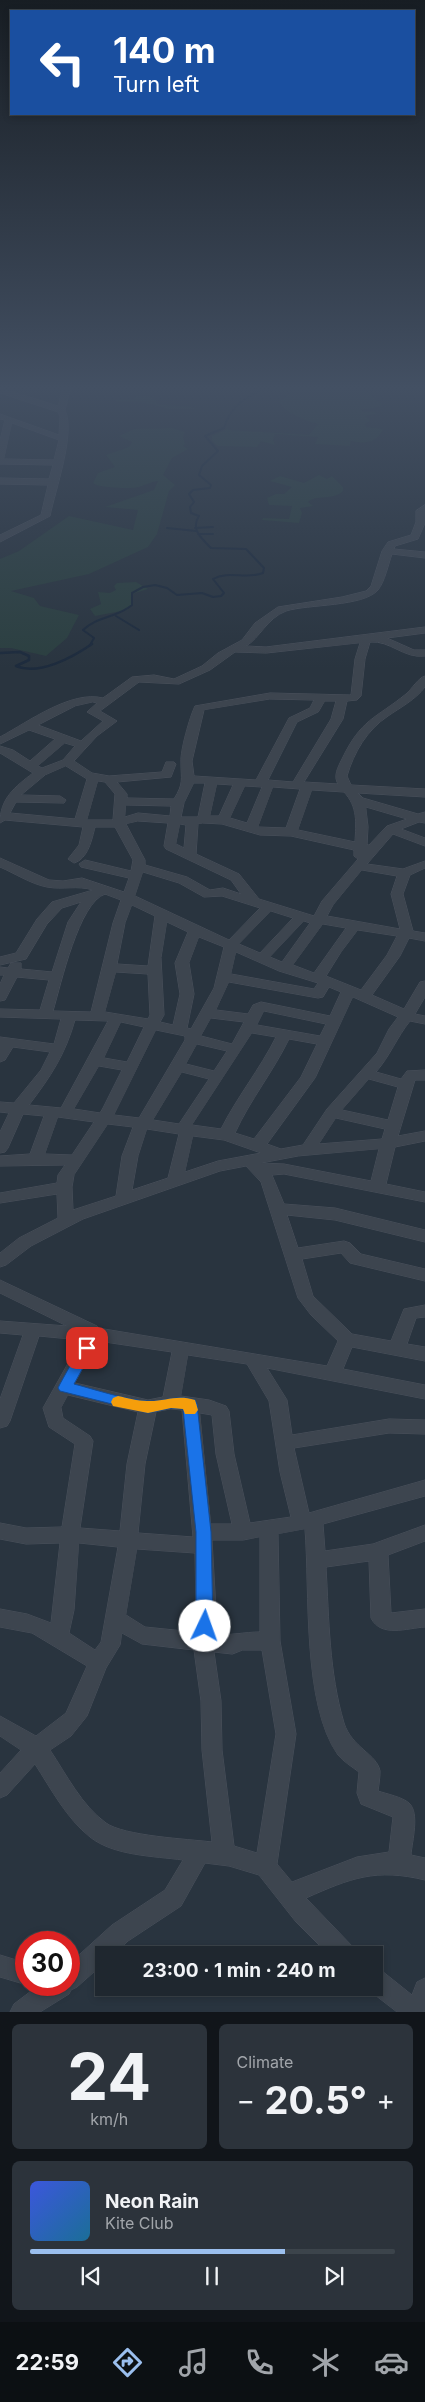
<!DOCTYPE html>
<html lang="en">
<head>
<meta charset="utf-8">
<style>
	body { margin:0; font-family:Inter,sans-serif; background:#2c333b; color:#f1f3f6; height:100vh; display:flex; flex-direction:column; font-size:19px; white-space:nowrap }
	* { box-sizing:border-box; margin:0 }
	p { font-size:16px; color:#a1a5aa }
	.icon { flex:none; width:28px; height:28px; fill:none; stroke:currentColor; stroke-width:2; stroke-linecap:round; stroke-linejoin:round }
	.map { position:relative; height:2012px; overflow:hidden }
	.panel { display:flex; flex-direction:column; gap:12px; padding:12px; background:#11151a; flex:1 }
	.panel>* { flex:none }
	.hud { position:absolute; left:10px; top:10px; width:405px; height:105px; border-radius:0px; box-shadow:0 2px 8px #0003,0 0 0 1px #3c444b; background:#1a4fa0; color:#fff; overflow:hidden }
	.speed { position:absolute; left:15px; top:1931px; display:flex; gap:10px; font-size:25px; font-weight:700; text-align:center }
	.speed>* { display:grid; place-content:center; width:65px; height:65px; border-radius:50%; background:#1f272f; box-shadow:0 2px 8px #0003,0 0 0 1px #3c444b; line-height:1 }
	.speed .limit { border:8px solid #d22; background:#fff; color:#111 }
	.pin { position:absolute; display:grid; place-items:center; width:42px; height:42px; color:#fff; margin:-21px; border-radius:10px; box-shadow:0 2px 8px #0006 }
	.me { position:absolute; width:55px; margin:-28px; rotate:3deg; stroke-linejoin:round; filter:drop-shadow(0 0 4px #0008) }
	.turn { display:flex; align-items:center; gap:18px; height:105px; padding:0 20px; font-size:22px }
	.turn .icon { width:65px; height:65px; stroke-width:2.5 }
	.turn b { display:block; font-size:35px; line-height:42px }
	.big { font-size:38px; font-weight:700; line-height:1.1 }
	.panel .card { flex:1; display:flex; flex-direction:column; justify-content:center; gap:8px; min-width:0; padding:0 18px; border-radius:8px; background:#2c333b }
	.panel .dial { align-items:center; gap:0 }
	.dial b { font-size:65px; line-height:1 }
	.song { display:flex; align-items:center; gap:15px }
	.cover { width:60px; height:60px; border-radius:8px; background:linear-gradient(135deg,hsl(230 70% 55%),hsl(200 70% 35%)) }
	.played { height:5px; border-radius:2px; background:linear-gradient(90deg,#9bbfee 70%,#3c444b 70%) }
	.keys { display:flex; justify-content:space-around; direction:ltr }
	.heat { display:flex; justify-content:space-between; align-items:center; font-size:28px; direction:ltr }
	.panel .tiles { flex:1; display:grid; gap:12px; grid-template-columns:1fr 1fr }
	.card:last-child { grid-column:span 2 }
	.trip { position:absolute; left:95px; top:1946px; width:288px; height:50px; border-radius:0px; background:#1f272f; box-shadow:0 2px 8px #0003,0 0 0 1px #3c444b; font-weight:700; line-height:50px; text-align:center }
	.menu { display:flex; height:80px; justify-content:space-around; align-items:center; background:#0c1013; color:#a1a5aa }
	.menu .icon { width:35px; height:35px }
	.menu .current { color:#9bbfee }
	.menu b { font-size:22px; color:#f1f3f6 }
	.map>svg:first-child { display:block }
</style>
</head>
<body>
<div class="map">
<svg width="425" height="2012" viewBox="0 0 425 2012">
	<rect width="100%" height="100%" fill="#29343f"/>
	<!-- green -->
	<path fill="#2b3f40" d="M275,386C306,386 335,391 366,391L382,404L379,407L361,410L364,412L374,411L376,414L365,416L370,421L365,424L366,427L383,429C377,443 365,444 351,441L350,446L315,444L318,437L275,434L273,440L275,445L261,441L257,447L218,446L212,441V436L229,428L228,430L309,435L318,424C307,421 280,412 279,399H285L290,392L270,390Z
		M136,396H148L156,400V403C169,408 187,403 195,409H169L146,403L118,402L115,400L135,399Z
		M173,428L185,432L183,437L185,444L183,446L188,449L172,458L163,475L175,485L169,491L157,534L148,547L89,574L11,591L34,598L40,606L79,615L67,638L46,656L11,648H0V559L19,551L69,516L133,530L138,510L105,507L154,490L158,481C150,482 146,485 139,487C131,489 98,488 93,483L98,473L115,467L106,455L129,447L132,442L119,436L134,429Z
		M319,475L327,479L332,476L343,487V491C333,501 317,494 308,502L313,506L300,508L302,513L299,523L262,520L263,518L289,519L292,506L269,505L267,498L276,494H284L292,487L270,481L280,476L304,483Z
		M136,582L148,589L132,594V605L127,610L95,616L90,609L101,604L98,592L110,593L116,590L114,586L117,583Z"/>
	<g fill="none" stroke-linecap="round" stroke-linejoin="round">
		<!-- stream-far1 -->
		<path stroke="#1d2b3d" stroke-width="2" d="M167,528L196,531
			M195,528L213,527
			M198,534H213
			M116,616L139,630
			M90,645L94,638L83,630C97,616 117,618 132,605V593L143,587L155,585L167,588L177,595L202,593L213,597L221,596L224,593L213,579C229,570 246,580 263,573L264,568L246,549L211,548C202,539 190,529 199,516L191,513L190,507L194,502L189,494L193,490L210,488L211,485L199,475L202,466L218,451L205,436L224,428C230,405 248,396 268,386"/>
		<!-- stream -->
		<path stroke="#1d2b3d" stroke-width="2.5" d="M0,653L20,652L29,656V660L16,666C39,676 73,657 92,644"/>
		<defs>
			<path id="minor" d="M63,386H71L65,410C76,432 55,491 50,516L0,542V535L41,515L48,485L0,484V478L49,479L53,465L0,464V440L5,420L0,419V414L59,435L60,416L58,412L0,393V388L58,406ZM12,423L59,440L54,460L4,459Z
				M425,505V523L418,539L395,546L394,549L425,552V558L392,554C388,565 385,581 378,590C363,607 308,604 286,611C267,618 259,639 246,646L266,647L425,627V633L387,638L414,650H425V656C404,659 390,640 370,642L365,659L361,696L357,700L347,701L343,719L304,782L338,784C333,776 338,767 342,759C361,719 375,719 406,694C412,689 418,678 425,676V687C415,700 401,707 388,716C367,730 354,752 347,776L351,785L425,789V797L358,793L363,798L418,814L425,812V823L419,822L401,829L425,838V846L393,834L367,864L403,869L425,861V868L410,875L403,894L413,931L425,933V941L409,938L400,956L372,995L404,1009L420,982L425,981V997L415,1014L425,1016V1024L410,1021C397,1037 390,1056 376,1072L401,1079L407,1071L425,1070V1080H415L398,1136L425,1131V1141L395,1147L386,1184L425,1192V1202L284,1174L272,1175L284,1204L335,1208L425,1230V1242L335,1220L287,1215L298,1248L344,1241L350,1243L361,1254L425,1269V1281L350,1263L341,1253L302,1259L313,1296L352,1334L391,1341L404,1309L425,1305V1317L416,1318L407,1344L425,1347V1361L352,1347L343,1369L425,1385V1399L267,1368L287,1400L292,1435L389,1419L425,1420V1434L389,1433L294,1448L309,1513L425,1480V1496L323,1524L325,1551L373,1544L425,1525V1541L388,1555L391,1613L425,1609V1627C407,1628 381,1638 371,1618L369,1561L326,1567C329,1620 329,1672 344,1723C352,1748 377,1754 380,1771C380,1778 379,1784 378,1791C387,1794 402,1797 409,1803C420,1813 412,1841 411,1855L425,1858V1880C376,1868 351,1878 306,1898L353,1947L356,1955H329L296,1922L259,1875L229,1866L205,1863L181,1906L128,1941L113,1955H104V1963L77,1987L71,1990L69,1994L40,2012H10L14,2004L39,1985H69V1964L112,1925L165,1890L183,1860C154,1856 114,1856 90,1837C67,1819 51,1789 35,1764L7,1795L0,1798V1773L21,1750L0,1736V1716L36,1736L66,1713L87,1666L32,1633L0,1627V1609L27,1614L51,1623L60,1543L26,1544L0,1539V1523L26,1528L62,1527L75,1444L49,1427L43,1408L81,1340L39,1336L10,1421L7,1426L0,1428V1399L23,1335L0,1333V1321L67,1326L0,1293V1280L97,1326L98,1328L327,1366L338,1341L311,1315L298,1298L261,1182L246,1166L220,1171L83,1219L31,1246L6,1265L0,1267V1253L19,1238L58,1218L57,1194L0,1203V1193L57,1183L58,1175L65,1165L0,1166V1156L30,1154L44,1116L23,1114L8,1148L5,1152L0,1153V1132L9,1113L0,1112V1102L14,1103L41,1070L50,1052L13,1047L5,1060L0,1062V1037L54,1044L61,1019L0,1017V1009L40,1010L49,980L17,977L5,1000L0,1001V984L4,975H0V967L8,968L11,963H21V969L52,972L68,922L81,902L62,908L47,924L26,959L0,965V957L16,953L37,919L52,902L93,890C77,885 63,890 47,887C31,884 14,873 0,867V858L49,880L63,881L82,878L124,892L129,878L81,867L79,864L85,860L131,871L133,860L115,827H95C92,839 88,859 74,863L68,859L79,845L83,827L5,820L0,823C0,798 15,787 33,773L0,753V746L13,750L30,761L55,739L29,730L0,744V737C28,722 71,690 103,698L132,677L154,675L174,679L202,666L218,653L242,640L255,623L278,607L342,597L366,591L371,586L382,551L388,542L411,535L416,522V511ZM360,643L355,659L351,695L270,693L195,706C190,716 180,751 181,762C181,780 184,783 174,799L127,798V794L117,782L171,777L176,764L174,762H166L162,772L109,776L92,773L74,761L97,736L117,721L100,711L139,682L179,684L210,670L235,652L266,653ZM270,699L314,700L310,708L289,718L256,780L194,776L192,761L204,710ZM325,701H336L331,719L293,782L268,780L297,722L318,712ZM93,702L97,703L87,712L103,721L81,741L38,725L75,706ZM65,743L75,746L63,760L42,768L38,766ZM66,766L87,779L75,819L10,813L16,802L64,803L66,800L60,796L21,795L45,775ZM98,781L105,782L115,794L113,820H87ZM194,783H205L198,817H181L184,803ZM217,784L233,785L219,816H210ZM245,786L262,787L247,823L230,818ZM273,787L300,789L286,828L258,827ZM312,790L344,792C358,807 356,823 355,842L298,830ZM126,805L171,806L170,816L138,813L125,817ZM366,807L407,819L387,826L369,845H367L368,827ZM138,821L168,823L164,846L166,849L231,880L241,894L223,888L210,890L187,877L145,865V860L126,824ZM203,823L222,824L260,835L291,836L354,850V856L358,859L322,901L314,916L259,899L239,874L196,854L198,824ZM180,824L186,825L184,848L176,844ZM362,870L397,876L391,894L400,929L327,916L333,905ZM143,872L179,883L204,897L222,896L260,908L229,940L135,896ZM105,894L121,900L113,923L91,1012L53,1011C61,984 79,902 105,894ZM132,905L155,916L148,966L117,964L125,923ZM271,911L293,918L260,953L239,944ZM304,921L310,923L282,962L270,957ZM167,922L188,932L175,963L180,994L173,1025L160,1022L164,1015L161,958ZM323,924L346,928L314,973L293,965ZM358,930L397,936L387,955L361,990L326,976L341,952ZM199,937L224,947L214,988L191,1029L187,1028L194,994L189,963ZM236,952L279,971L318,983L314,989L231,974ZM116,972L148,974L150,1015L148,1019L105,1012ZM229,982L318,998L323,997L329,987L341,992L330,1016L261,1002L253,1005L248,1014L216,1010ZM353,997L398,1017L389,1029L377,1053L327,1109L303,1145L281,1149L267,1144L315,1078ZM264,1011L326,1024L320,1036L257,1025ZM211,1018L244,1022L232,1044L201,1036ZM75,1020L108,1021L61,1108L29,1105C51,1076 65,1055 75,1020ZM121,1022L144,1027L127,1062L104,1058ZM156,1030L185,1036V1040L139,1118L114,1115ZM252,1033L276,1037C260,1069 237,1097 221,1129L192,1125ZM289,1039L317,1044L301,1077L254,1139L235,1133C250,1100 273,1072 289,1039ZM197,1044L227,1051L214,1071L186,1064ZM99,1066L122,1070L103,1108L100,1113L74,1109ZM182,1072L209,1079L179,1124L153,1120ZM369,1079L398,1087L388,1120L342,1110ZM58,1117L94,1122L72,1155L45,1154ZM336,1118L385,1129L382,1139L319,1144ZM108,1124L133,1127L122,1156L116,1196L73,1210L72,1187L74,1175ZM147,1129L179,1134L168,1178L132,1190L138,1156ZM193,1136L224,1140L261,1153L218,1161L185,1172ZM379,1149L371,1181L284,1164L261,1163L298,1156ZM98,1341L172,1352L163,1397L148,1400L75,1383ZM188,1355L247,1364L269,1401L280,1472L291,1517L250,1523L234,1454L229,1411L226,1406L209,1400L181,1396ZM68,1395L138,1412L127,1464L120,1531L80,1528L93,1441L90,1436L63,1418L61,1408ZM171,1409L182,1410L193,1537L138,1533L145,1464L156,1412ZM200,1413L212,1415L216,1454L232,1524H211ZM305,1529C310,1591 302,1704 338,1755C344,1762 351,1766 359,1772L357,1793L361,1804L393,1817L389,1852L357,1857L292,1882L277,1864L296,1734L280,1641L278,1534ZM260,1537V1632C244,1632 230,1636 214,1634L216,1610L212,1540H243ZM79,1543L118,1547L101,1642L95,1650L69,1633L74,1610ZM137,1549L195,1553L196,1610L194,1632L145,1627L126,1615ZM122,1633L142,1644L194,1650L201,1701L202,1750L212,1842C187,1839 124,1836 106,1823C82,1806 66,1774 50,1750L71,1736L87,1716L106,1668L120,1645ZM243,1650H262L276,1734L257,1853L234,1846L222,1750L221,1701L214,1652L232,1654Z
				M0,1955L26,1963L27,1985L0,1977Z
				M374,1967L382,1971L412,1995L417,1982L425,1978V2012H397L366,1988H374Z"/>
		</defs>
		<!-- minor casing -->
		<use href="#minor" stroke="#4a515c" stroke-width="1"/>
		<!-- minor -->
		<use href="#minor" fill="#3d454f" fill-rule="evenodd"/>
	</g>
	<!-- sky -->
	<linearGradient id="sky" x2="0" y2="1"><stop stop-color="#171d23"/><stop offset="0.58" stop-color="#435063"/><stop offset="1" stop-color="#435063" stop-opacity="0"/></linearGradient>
	<rect width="425" height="668" fill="url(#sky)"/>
	<!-- route -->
	<path fill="#1a73e8" stroke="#114b97" d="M87,1342L92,1344L94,1348L74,1384C93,1389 130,1401 148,1401C165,1402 176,1394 195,1400L197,1404L211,1532L213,1626L210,1631L205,1634L199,1631L196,1626V1532L183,1409L171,1408L148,1413L60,1391L58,1388L60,1384L82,1344Z"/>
	<!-- slow -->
	<path fill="#f59e0b" d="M118,1396C128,1398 137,1401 147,1401C164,1402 176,1394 195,1400L198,1410L195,1414H185L183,1409L171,1408L148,1413L113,1406L111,1402L113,1398Z"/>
</svg>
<div class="speed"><div class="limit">30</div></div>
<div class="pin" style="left:87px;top:1348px;background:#d93025"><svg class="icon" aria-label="arrive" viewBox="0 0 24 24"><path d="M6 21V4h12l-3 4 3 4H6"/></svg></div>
<svg class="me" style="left:205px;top:1626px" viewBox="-20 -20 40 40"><circle r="19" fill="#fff"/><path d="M0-13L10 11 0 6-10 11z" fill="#1a73e8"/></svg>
<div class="trip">23:00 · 1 min · 240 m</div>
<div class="hud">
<div class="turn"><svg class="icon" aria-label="left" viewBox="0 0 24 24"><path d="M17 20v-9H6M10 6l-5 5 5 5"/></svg><div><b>140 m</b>Turn left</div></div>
</div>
</div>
<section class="panel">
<div class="tiles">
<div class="card dial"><b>24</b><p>km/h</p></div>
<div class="card"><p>Climate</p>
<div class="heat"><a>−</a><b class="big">20.5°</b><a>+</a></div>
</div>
<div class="card">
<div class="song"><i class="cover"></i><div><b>Neon Rain</b><p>Kite Club</p></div></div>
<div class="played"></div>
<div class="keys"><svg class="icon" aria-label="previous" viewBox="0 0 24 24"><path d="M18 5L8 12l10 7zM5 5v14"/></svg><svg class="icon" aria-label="pause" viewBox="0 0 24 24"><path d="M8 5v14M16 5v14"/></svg><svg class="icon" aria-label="next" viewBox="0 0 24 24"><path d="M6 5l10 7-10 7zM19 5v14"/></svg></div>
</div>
</div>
</section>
<nav class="menu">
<b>22:59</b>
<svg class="icon current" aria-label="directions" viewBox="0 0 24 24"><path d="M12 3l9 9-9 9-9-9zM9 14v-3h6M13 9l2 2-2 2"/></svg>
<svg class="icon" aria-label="music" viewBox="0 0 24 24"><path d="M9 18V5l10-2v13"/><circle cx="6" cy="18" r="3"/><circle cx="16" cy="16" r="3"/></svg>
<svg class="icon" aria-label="phone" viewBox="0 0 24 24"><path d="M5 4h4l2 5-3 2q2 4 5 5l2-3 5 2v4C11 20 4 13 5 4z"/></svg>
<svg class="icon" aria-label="climate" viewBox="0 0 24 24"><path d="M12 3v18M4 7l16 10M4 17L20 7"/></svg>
<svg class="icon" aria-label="car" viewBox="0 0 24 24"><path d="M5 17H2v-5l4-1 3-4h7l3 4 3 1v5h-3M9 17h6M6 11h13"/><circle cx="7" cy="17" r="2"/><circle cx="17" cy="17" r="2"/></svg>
</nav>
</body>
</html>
